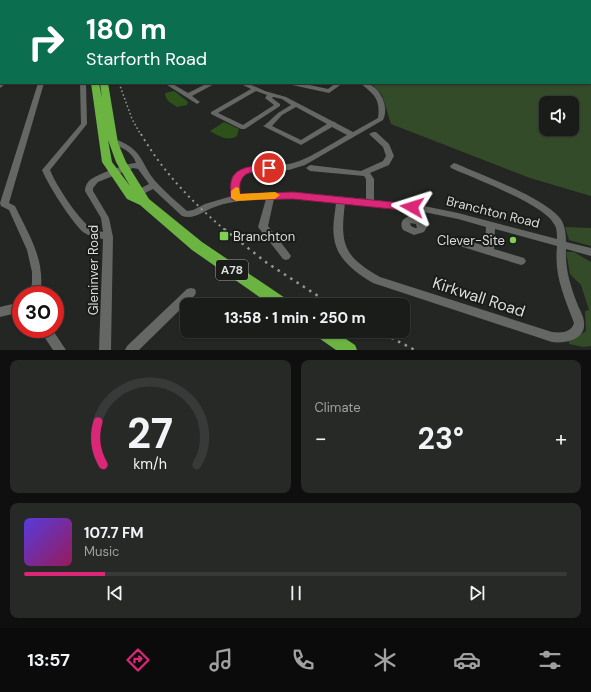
<!DOCTYPE html>
<html lang="en">
<head>
<meta charset="utf-8">
<style>
	body { margin:0; font-family:"DM Sans",sans-serif; background:#272927; color:#f1f3f6; height:100vh; display:flex; flex-direction:column; font-size:15px; white-space:nowrap }
	* { box-sizing:border-box; margin:0 }
	p { font-size:13px; color:#9fa1a2 }
	.icon { flex:none; width:22px; height:22px; fill:none; stroke:currentColor; stroke-width:2; stroke-linecap:round; stroke-linejoin:round }
	.map { position:relative; height:350px; overflow:hidden }
	.side { display:flex; flex-direction:column; gap:10px; padding:10px; background:#0e0f0e; flex:1 }
	.side>* { flex:none }
	.banner { position:absolute; left:0px; top:0px; width:591px; height:84px; box-shadow:0 1px 3px #0004,0 0 0 1px #383a39; background:#0b6e4f; color:#fff; overflow:hidden }
	.fabs { position:absolute; left:539px; top:96px; display:grid; gap:8px }
	.fabs a { display:grid; place-items:center; width:40px; height:40px; border-radius:8px; background:#1a1c1a; box-shadow:0 1px 3px #0004,0 0 0 1px #383a39; font-size:20px }
	.speed { position:absolute; left:12px; top:286px; display:flex; gap:8px; font-size:20px; font-weight:700; text-align:center }
	.speed>* { display:grid; place-content:center; width:52px; height:52px; border-radius:50%; background:#1a1c1a; box-shadow:0 1px 3px #0004,0 0 0 1px #383a39; line-height:1 }
	.speed .limit { border:6px solid #d22; background:#fff; color:#111 }
	.pin { position:absolute; display:grid; place-items:center; width:34px; height:34px; color:#fff; margin:-17px; border:2px solid #fff; border-radius:50%; box-shadow:0 1px 4px #0007 }
	.me { position:absolute; width:44px; margin:-22px; rotate:276deg; stroke-linejoin:round; filter:drop-shadow(0 0 3px #0008) }
	.turn { display:flex; align-items:center; gap:14px; height:84px; padding:0 20px; font-size:18px }
	.turn .icon { width:52px; height:52px; stroke-width:2.5 }
	.turn b { display:block; font-size:28px; line-height:34px }
	.big { font-size:30px; font-weight:700; line-height:1.1 }
	.side .card { flex:1; display:flex; flex-direction:column; justify-content:center; gap:6px; min-width:0; padding:0 14px; border-radius:8px; background:#272927 }
	.side .dial { align-items:center; gap:0 }
	.dial svg { height:104px; overflow:visible; fill:none; stroke:#383a39; stroke-width:7; stroke-linecap:round; text-anchor:middle }
	.dial text { fill:#f1f3f6; stroke:none }
	.song { display:flex; align-items:center; gap:12px }
	.cover { width:48px; height:48px; border-radius:6px; background:linear-gradient(135deg,hsl(250 70% 55%),hsl(330 70% 35%)) }
	.played { height:4px; border-radius:2px; background:linear-gradient(90deg,#db2777 15%,#383a39 15%) }
	.keys { display:flex; justify-content:space-around; direction:ltr }
	.heat { display:flex; justify-content:space-between; align-items:center; font-size:22px; direction:ltr }
	.side .tiles { flex:1; display:grid; gap:10px; grid-template-columns:1fr 1fr }
	.card:last-child { grid-column:span 2 }
	.trip { position:absolute; left:180px; top:298px; width:230px; height:40px; border-radius:8px; background:#1a1c1a; box-shadow:0 1px 3px #0004,0 0 0 1px #383a39; font-weight:700; line-height:40px; text-align:center }
	.menu { display:flex; height:64px; justify-content:space-around; align-items:center; background:#0a0b0a; color:#9fa1a2 }
	.menu .icon { width:28px; height:28px }
	.menu .active { color:#db2777 }
	.menu b { font-size:18px; color:#f1f3f6 }
	.map>svg:first-child { display:block }
</style>
</head>
<body>
<div class="map">
<svg width="591" height="350" viewBox="0 0 591 350">
	<rect width="100%" height="100%" fill="#232622"/>
	<!-- green -->
	<path fill="#344b2a" fill-rule="evenodd" d="M286,0H591V196L530,178L391,124L382,95L371,83H590V1ZM546,103H572V129H546Z
		M565,227L591,228V246L569,240Z
		M566,252H574L591,262V346L583,347L569,344V341L586,331L585,311L589,310L581,285L570,274Z"/>
	<!-- water -->
	<path fill="#2e501b" d="M174,91L187,101L188,103L187,105L177,107C171,103 165,100 165,93Z
		M224,122L239,129L237,136C227,142 219,136 210,131Z"/>
	<g fill="none" stroke-linecap="round" stroke-linejoin="round">
		<!-- stream -->
		<path stroke="#2e501b" stroke-width="1.5" d="M399,0L401,1"/>
		<!-- minor -->
		<path fill="#646763" fill-rule="evenodd" d="M40,0H46L40,1Z
			M111,0H115V1H111Z
			M0,11H1V13H0Z
			M0,43H1V47H0Z
			M0,65H1V69H0Z
			M0,83L4,85L0,88Z
			M38,83H44L9,203L15,206L16,208C30,237 46,261 40,295H30L32,283V272L27,250L9,210L1,206L0,203Z
			M80,83H86L87,124L50,170C56,185 78,219 91,228C94,230 98,231 103,232L101,218L85,191C85,186 88,180 93,178C99,174 131,162 136,163C132,151 121,147 110,143L109,141L110,139C115,139 118,140 122,142C144,152 142,167 157,183C166,193 177,202 187,211L193,210L205,204L232,196C232,186 231,178 240,171C251,162 275,167 289,164C306,161 331,144 347,135L332,127L301,145L263,126L265,125L278,113L291,105L282,99L273,97L272,98L280,104V106L245,129H241L211,114V112L251,89L239,83H247L265,91L286,97L332,121L335,122L336,123L353,132L378,118C381,98 373,94 360,83C363,83 367,83 369,84C382,90 389,108 383,120L305,165L289,170L253,172L246,174L240,181V195L268,193L271,192H293L366,199V179L364,176L310,171L306,168L310,165L361,171L383,161L386,156L383,147L369,134L373,132H376L389,144L394,156L389,165L370,173L374,179V200L419,205L458,213L557,239C557,234 557,228 554,224C544,204 473,178 451,168L450,166L454,163L457,164C481,175 549,199 562,221C565,227 566,234 566,242L591,248V256L566,249C565,268 570,285 577,303C579,309 584,316 584,323C586,340 564,344 552,342L373,283C356,273 336,259 334,237C332,226 335,214 336,203L293,198L274,199L268,226L289,253L291,256L289,259L286,260L283,259L258,227L266,199C247,200 230,201 212,208C202,212 194,220 182,216L153,189L143,194H137L136,192L137,190L149,184L138,169L133,168L98,182L93,188V191L109,218L113,237L111,350H99L103,239C96,238 89,236 83,232C71,221 48,185 42,170L81,124ZM256,91L267,95L265,98L274,105L243,125L218,113ZM296,107L327,124L301,140L272,126L282,115ZM345,203L419,211L458,219L486,227L485,246L456,237L453,238L451,241L453,244L521,265L524,264L526,261L524,258L494,249L495,229L557,246C554,277 564,295 574,323C571,333 561,333 552,332L380,277C343,256 340,244 345,203Z
			M164,83H171L188,93L208,83H216L192,96L200,102L197,104Z
			M289,83H301L328,89L336,83H343L329,93L292,85Z
			M410,216L423,220L427,227L424,232L414,235L403,230C399,223 403,218 410,216ZM410,223L416,224L417,228H415L411,226Z
			M191,288L195,289L196,292L195,295L139,350H125L127,346L187,289Z
			M21,302V312L0,317V307Z
			M39,329H52L66,350H53Z"/>
		<!-- highway -->
		<path fill="#6bb441" fill-rule="evenodd" d="M98,0H104V1H98Z
			M91,83H99L102,98L100,83H108L118,143L126,162L149,199L202,242L288,300L290,305H271L192,250L140,205L127,199L102,162ZM108,140L116,162L130,186L112,162Z
			M313,331H334L355,345L357,350H336L316,336Z"/>
		<!-- rail-far2 -->
		<path stroke="#959794" stroke-width="1.5" stroke-dasharray="1.5 2.5" stroke-linecap="butt" d="M119,83L132,119L141,135"/>
		<!-- rail-far1 -->
		<path stroke="#959794" stroke-width="2" stroke-dasharray="2 4" stroke-linecap="butt" d="M141,134C163,172 192,202 225,230"/>
		<!-- rail -->
		<path stroke="#959794" stroke-width="2.5" stroke-dasharray="2.5 5" stroke-linecap="butt" d="M224,229L267,263L332,305
			M378,331L415,350"/>
	</g>
	<!-- route -->
	<path fill="#db2777" stroke="#8e194d" d="M269,165L274,168L273,170C263,173 245,168 241,181C239,184 240,191 240,194L293,192L412,204L416,207L412,211L293,199L232,200L231,198C231,193 230,187 231,182C234,165 257,166 269,165Z"/>
	<!-- slow -->
	<path fill="#f59e0b" d="M236,187L239,188L240,194L275,192L280,195L275,199L236,201L231,198V191Z"/>
	<!-- markers -->
	<g fill="#7fd052" stroke="#1a1c19" stroke-width="1.5">
		<rect x="219" y="231" width="10" height="10" rx="2"/>
		<circle cx="513" cy="240" r="4"/>
	</g>
	<g text-anchor="middle" dominant-baseline="central" stroke-width="4" stroke-linejoin="round" paint-order="stroke">
		<!-- shield labels -->
		<rect fill="#1a1c19" stroke="#a1a3a0" stroke-width="1" x="216" y="260" width="32" height="20" rx="3"/>
		<g font-size="12" font-weight="bold" fill="#dbddda">
			<text x="232" y="270">A78</text>
		</g>
		<!-- street labels -->
		<g font-size="13" fill="#dbddda" stroke="#1a1c19">
			<text transform="translate(493 212) rotate(14)">Branchton Road</text>
			<text transform="translate(93 270) rotate(-90)">Gleninver Road</text>
		</g>
		<!-- poi labels -->
		<g font-size="13" fill="#dbddda" stroke="#1a1c19" text-anchor="start">
			<text x="233" y="236">Branchton</text>
			<text x="505" y="240" text-anchor="end">Clever-Site</text>
		</g>
		<!-- near-street labels -->
		<g font-size="16" fill="#dbddda" stroke="#1a1c19">
			<text transform="translate(479 297) rotate(18)">Kirkwall Road</text>
		</g>
	</g>
</svg>
<div class="fabs">
<a><svg class="icon" aria-label="sound" viewBox="0 0 24 24"><path d="M4 9h4l5-4v14l-5-4H4zM17 9q2 3 0 6"/></svg></a>
</div>
<div class="speed"><div class="limit">30</div></div>
<div class="pin" style="left:269px;top:168px;background:#d93025"><svg class="icon" aria-label="arrive" viewBox="0 0 24 24"><path d="M6 21V4h12l-3 4 3 4H6"/></svg></div>
<svg class="me" style="left:412px;top:207px" viewBox="-20 -20 40 40"><path d="M0-17L14 15 0 8-14 15z" fill="#db2777" stroke="#fff" stroke-width="4"/></svg>
<div class="trip">13:58 · 1 min · 250 m</div>
<div class="banner">
<div class="turn"><svg class="icon" aria-label="right" viewBox="0 0 24 24"><path d="M7 20v-9h11M14 6l5 5-5 5"/></svg><div><b>180 m</b>Starforth Road</div></div>
</div>
</div>
<section class="side">
<div class="tiles">
<div class="card dial"><svg viewBox="0 0 100 80">
<path d="M14 69A42 42 0 1 1 86 69"/>
<path d="M14 69A42 42 0 0 1 10 36" stroke="#db2777"/>
<text x="50" y="56" font-size="32" font-weight="700">27</text>
<text x="50" y="72" font-size="11">km/h</text>
</svg></div>
<div class="card"><p>Climate</p>
<div class="heat"><a>−</a><b class="big">23°</b><a>+</a></div>
</div>
<div class="card">
<div class="song"><i class="cover"></i><div><b>107.7 FM</b><p>Music</p></div></div>
<div class="played"></div>
<div class="keys"><svg class="icon" aria-label="previous" viewBox="0 0 24 24"><path d="M18 5L8 12l10 7zM5 5v14"/></svg><svg class="icon" aria-label="pause" viewBox="0 0 24 24"><path d="M8 5v14M16 5v14"/></svg><svg class="icon" aria-label="next" viewBox="0 0 24 24"><path d="M6 5l10 7-10 7zM19 5v14"/></svg></div>
</div>
</div>
</section>
<nav class="menu">
<b>13:57</b>
<svg class="icon active" aria-label="directions" viewBox="0 0 24 24"><path d="M12 3l9 9-9 9-9-9zM9 14v-3h6M13 9l2 2-2 2"/></svg>
<svg class="icon" aria-label="music" viewBox="0 0 24 24"><path d="M9 18V5l10-2v13"/><circle cx="6" cy="18" r="3"/><circle cx="16" cy="16" r="3"/></svg>
<svg class="icon" aria-label="phone" viewBox="0 0 24 24"><path d="M5 4h4l2 5-3 2q2 4 5 5l2-3 5 2v4C11 20 4 13 5 4z"/></svg>
<svg class="icon" aria-label="climate" viewBox="0 0 24 24"><path d="M12 3v18M4 7l16 10M4 17L20 7"/></svg>
<svg class="icon" aria-label="car" viewBox="0 0 24 24"><path d="M5 17H2v-5l4-1 3-4h7l3 4 3 1v5h-3M9 17h6M6 11h13"/><circle cx="7" cy="17" r="2"/><circle cx="17" cy="17" r="2"/></svg>
<svg class="icon" aria-label="filters" viewBox="0 0 24 24"><path d="M4 7h16M4 17h16"/><circle cx="9" cy="7" r="2"/><circle cx="15" cy="17" r="2"/></svg>
</nav>
</body>
</html>
